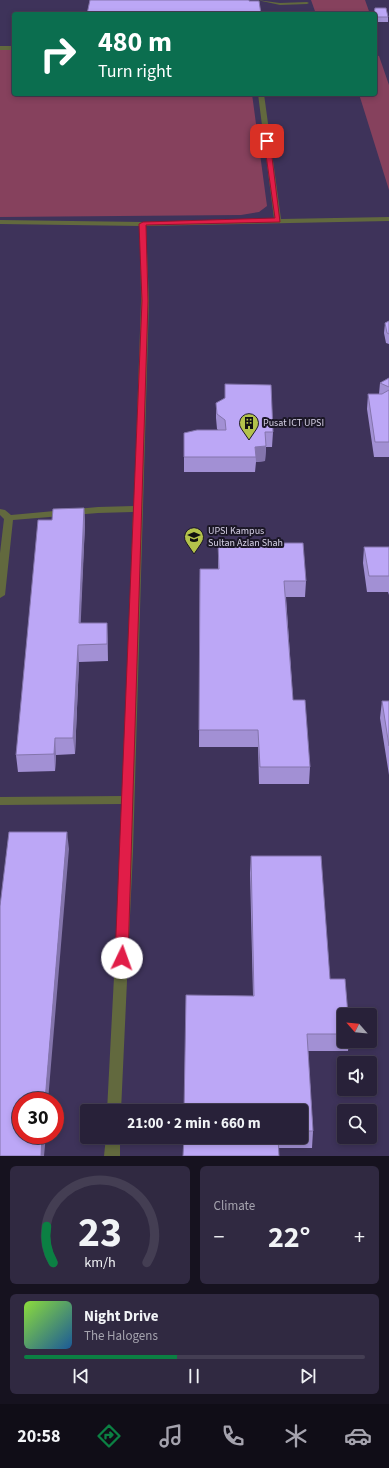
<!DOCTYPE html>
<html lang="en">
<head>
<meta charset="utf-8">
<style>
	body { margin:0; font-family:"Source Sans 3",sans-serif; background:#302941; color:#f1f3f6; height:100vh; display:flex; flex-direction:column; font-size:15px; white-space:nowrap }
	* { box-sizing:border-box; margin:0 }
	p { font-size:13px; color:#a5a3ae }
	.icon { flex:none; width:22px; height:22px; fill:none; stroke:currentColor; stroke-width:2; stroke-linecap:round; stroke-linejoin:round }
	.map { position:relative; height:1156px; overflow:hidden }
	.side { display:flex; flex-direction:column; gap:10px; padding:10px; background:#16121f; flex:1 }
	.side>* { flex:none }
	.banner { position:absolute; left:12px; top:12px; width:365px; height:84px; border-radius:4px; box-shadow:0 2px 6px #0003,0 0 0 1px #443e53; background:#0b6e4f; color:#fff; overflow:hidden }
	.needle { width:26px; rotate:297deg }
	.controls { position:absolute; left:337px; top:1008px; display:grid; gap:8px }
	.controls a { display:grid; place-items:center; width:40px; height:40px; border-radius:4px; background:#282139; box-shadow:0 2px 6px #0003,0 0 0 1px #443e53; font-size:20px }
	.speed { position:absolute; left:12px; top:1092px; display:flex; gap:8px; font-size:20px; font-weight:700; text-align:center }
	.speed>* { display:grid; place-content:center; width:52px; height:52px; border-radius:50%; background:#282139; box-shadow:0 2px 6px #0003,0 0 0 1px #443e53; line-height:1 }
	.speed .limit { border:6px solid #d22; background:#fff; color:#111 }
	.pin { position:absolute; display:grid; place-items:center; width:34px; height:34px; color:#fff; margin:-17px; border-radius:8px; box-shadow:0 2px 6px #0006 }
	.me { position:absolute; width:44px; margin:-22px; rotate:3deg; stroke-linejoin:round; filter:drop-shadow(0 0 3px #0008) }
	.turn { display:flex; align-items:center; gap:14px; height:84px; padding:0 20px; font-size:18px }
	.turn .icon { width:52px; height:52px; stroke-width:2.5 }
	.turn b { display:block; font-size:28px; line-height:34px }
	.big { font-size:30px; font-weight:700; line-height:1.1 }
	.side .card { flex:1; display:flex; flex-direction:column; justify-content:center; gap:6px; min-width:0; padding:0 14px; border-radius:6px; background:#302941 }
	.side .dial { align-items:center; gap:0 }
	.dial svg { height:104px; overflow:visible; fill:none; stroke:#443e53; stroke-width:7; stroke-linecap:round; text-anchor:middle }
	.dial text { fill:#f1f3f6; stroke:none }
	.song { display:flex; align-items:center; gap:12px }
	.cover { width:48px; height:48px; border-radius:6px; background:linear-gradient(135deg,hsl(90 70% 55%),hsl(210 70% 35%)) }
	.played { height:4px; border-radius:2px; background:linear-gradient(90deg,#0b8043 45%,#443e53 45%) }
	.keys { display:flex; justify-content:space-around; direction:ltr }
	.heat { display:flex; justify-content:space-between; align-items:center; font-size:22px; direction:ltr }
	.side .tiles { flex:1; display:grid; gap:10px; grid-template-columns:1fr 1fr }
	.card:last-child { grid-column:span 2 }
	.trip { position:absolute; left:80px; top:1104px; width:228px; height:40px; border-radius:4px; background:#282139; box-shadow:0 2px 6px #0003,0 0 0 1px #443e53; font-weight:700; line-height:40px; text-align:center }
	.menu { display:flex; height:64px; justify-content:space-around; align-items:center; background:#100d17; color:#a5a3ae }
	.menu .icon { width:28px; height:28px }
	.menu .active { color:#0b8043 }
	.menu b { font-size:18px; color:#f1f3f6 }
	.map>svg:first-child { display:block }
</style>
</head>
<body>
<div class="map">
<svg width="389" height="1156" viewBox="0 0 389 1156">
	<rect width="100%" height="100%" fill="#352c4c"/>
	<!-- built -->
	<path fill="#3e335a" fill-rule="evenodd" d="M0,0H389V1156H0ZM14,14H375V94H14ZM344,1015H370V1041H344ZM344,1063H370V1089H344ZM21,1101H55V1135H21ZM87,1111H301V1137H87ZM344,1111H370V1137H344Z"/>
	<!-- green -->
	<path fill="#86415d" d="M311,0H365L370,14H316Z
		M0,50H14V94H252L267,206L259,212L241,215L0,217Z
		M375,55L379,56L389,85V190L359,94H375Z"/>
	<g fill="none" stroke-linecap="round" stroke-linejoin="round">
		<!-- minor -->
		<path fill="#62693e" fill-rule="evenodd" d="M257,0L280,3L307,2L309,3L307,4L280,5Z
			M0,46H14V50H0Z
			M258,94H264L281,219L389,217V221L146,226L149,301L133,851L121,1111H107L123,804L0,805V797L123,796L133,512L98,513L13,520L5,595L0,598V553L4,519L0,515V509L5,510L11,515L98,507L134,506L141,301L140,226L0,224V220L143,222L274,219Z
			M106,1137H120V1156H104Z"/>
	</g>
	<!-- wall -->
	<path fill="#a290d4" d="M375,14L388,17V22H375Z
		M389,321V344L386,343L384,333L385,323Z
		M389,378V457H374L367,409L368,394H379L380,383Z
		M216,403L273,432L272,447H266L265,461L256,462L255,472H184V433L218,430L217,429L216,418Z
		M84,508L85,524L80,623L108,639V661L79,662L75,754L56,755L55,771L18,772L16,755L52,520Z
		M218,543L306,581L305,597H286L293,700L310,767L309,784H259L258,747H199L200,569H218Z
		M364,547H389V595L388,592H367L363,563Z
		M382,701H389V775L380,718Z
		M251,856L330,979L344,1015V1041H349L348,1051H308L313,1131L312,1148H278L184,1137H301V1111L253,996L250,873Z"/>
	<!-- shaded-wall -->
	<path fill="#8475ac" d="M266,446L265,461L256,462L255,447Z
		M84,508L85,524L80,640L79,623Z
		M107,623L108,639V661L107,644Z
		M78,645L79,662L75,754L73,738Z
		M55,738L56,755L55,771L54,754Z
		M67,832L69,849L48,1101H45Z
		M42,1135H46L44,1156H41Z"/>
	<!-- building -->
	<path fill="#bca7f6" stroke="#8475ac" d="M90,0H249V1H259L261,14H87Z
		M375,8H386L388,17H375V14H374Z
		M280,13H314L315,14H280Z
		M389,321V334L387,333L385,323Z
		M389,378V387L380,383Z
		M225,384L271,385L273,432H265L266,446L255,447L256,457H184V433L197,430H226L225,420L217,414L216,403L225,398Z
		M389,390V442H375L368,394H382Z
		M84,508L79,623H107V644L78,645L73,738H55L54,754L16,755L38,520H52L53,509Z
		M218,543H303L306,581H284L293,700H305L310,767H260L258,730H199L200,569H219Z
		M364,547H389V576H369Z
		M382,701H389V746Z
		M9,832H67L45,1101H21V1135H42L41,1156H0V906Z
		M251,856H321L330,979H345L348,1015H344V1034H307L313,1131H301V1111H184L186,995L254,996Z
		M184,1137H278L279,1156H183Z"/>
	<!-- route -->
	<path fill="#e11d48" stroke="#92132f" d="M267,140L270,141L280,222L146,225L148,301L128,958L126,961L122,963L117,961L115,958L142,301L139,224L143,222L275,218L264,141Z"/>
	<!-- icons -->
	<defs>
		<symbol id="building-pin" viewBox="-11 -11 22 30"><path d="M0 17L-7.5 6A9.5 9.5 0 1 1 7.5 6Z" fill="#b3c24b" stroke="#1b1726"/><path d="M-4-6H4V6H1V3H-1V6H-4ZM-2.5-4.3h1.7v1.8h-1.7ZM.8-4.3h1.7v1.8H.8ZM-2.5-1h1.7V.8h-1.7ZM.8-1h1.7V.8H.8Z" fill="#111"/></symbol>
		<symbol id="university-pin" viewBox="-11 -11 22 30"><path d="M0 17L-7.5 6A9.5 9.5 0 1 1 7.5 6Z" fill="#b3c24b" stroke="#1b1726"/><path d="M0-5L7-2L0 1L-7-2ZM-4 1L0 2.5L4 1V4Q0 6-4 4Z" fill="#111"/></symbol>
	</defs>
	<g fill-rule="evenodd">
		<use href="#building-pin" x="238" y="412" width="22" height="30"/>
		<use href="#university-pin" x="183" y="526" width="22" height="30"/>
	</g>
	<g text-anchor="middle" dominant-baseline="central" stroke-width="4" stroke-linejoin="round" paint-order="stroke">
		<!-- poi labels -->
		<g font-size="10" fill="#d7d2e7" stroke="#1b1726" text-anchor="start">
			<text x="263" y="423">Pusat ICT UPSI</text>
			<text x="208" y="531">UPSI Kampus<tspan x="208" dy="12">Sultan Azlan Shah</tspan></text>
		</g>
	</g>
</svg>
<div class="controls">
<a><svg class="needle" viewBox="-14 -14 28 28"><path d="M0-13l5 13h-10z" fill="#e53935"/><path d="M0 13l5-13h-10z" fill="#a5a3ae"/></svg></a>
<a><svg class="icon" aria-label="sound" viewBox="0 0 24 24"><path d="M4 9h4l5-4v14l-5-4H4zM17 9q2 3 0 6"/></svg></a>
<a><svg class="icon" aria-label="search" viewBox="0 0 24 24"><circle cx="10" cy="10" r="6"/><path d="M15 15l6 6"/></svg></a>
</div>
<div class="speed"><div class="limit">30</div></div>
<div class="pin" style="left:267px;top:141px;background:#d93025"><svg class="icon" aria-label="arrive" viewBox="0 0 24 24"><path d="M6 21V4h12l-3 4 3 4H6"/></svg></div>
<svg class="me" style="left:122px;top:958px" viewBox="-20 -20 40 40"><circle r="19" fill="#fff"/><path d="M0-13L10 11 0 6-10 11z" fill="#e11d48"/></svg>
<div class="trip">21:00 · 2 min · 660 m</div>
<div class="banner">
<div class="turn"><svg class="icon" aria-label="right" viewBox="0 0 24 24"><path d="M7 20v-9h11M14 6l5 5-5 5"/></svg><div><b>480 m</b>Turn right</div></div>
</div>
</div>
<section class="side">
<div class="tiles">
<div class="card dial"><svg viewBox="0 0 100 80">
<path d="M14 69A42 42 0 1 1 86 69"/>
<path d="M14 69A42 42 0 0 1 9 41" stroke="#0b8043"/>
<text x="50" y="56" font-size="32" font-weight="700">23</text>
<text x="50" y="72" font-size="11">km/h</text>
</svg></div>
<div class="card"><p>Climate</p>
<div class="heat"><a>−</a><b class="big">22°</b><a>+</a></div>
</div>
<div class="card">
<div class="song"><i class="cover"></i><div><b>Night Drive</b><p>The Halogens</p></div></div>
<div class="played"></div>
<div class="keys"><svg class="icon" aria-label="previous" viewBox="0 0 24 24"><path d="M18 5L8 12l10 7zM5 5v14"/></svg><svg class="icon" aria-label="pause" viewBox="0 0 24 24"><path d="M8 5v14M16 5v14"/></svg><svg class="icon" aria-label="next" viewBox="0 0 24 24"><path d="M6 5l10 7-10 7zM19 5v14"/></svg></div>
</div>
</div>
</section>
<nav class="menu">
<b>20:58</b>
<svg class="icon active" aria-label="directions" viewBox="0 0 24 24"><path d="M12 3l9 9-9 9-9-9zM9 14v-3h6M13 9l2 2-2 2"/></svg>
<svg class="icon" aria-label="music" viewBox="0 0 24 24"><path d="M9 18V5l10-2v13"/><circle cx="6" cy="18" r="3"/><circle cx="16" cy="16" r="3"/></svg>
<svg class="icon" aria-label="phone" viewBox="0 0 24 24"><path d="M5 4h4l2 5-3 2q2 4 5 5l2-3 5 2v4C11 20 4 13 5 4z"/></svg>
<svg class="icon" aria-label="climate" viewBox="0 0 24 24"><path d="M12 3v18M4 7l16 10M4 17L20 7"/></svg>
<svg class="icon" aria-label="car" viewBox="0 0 24 24"><path d="M5 17H2v-5l4-1 3-4h7l3 4 3 1v5h-3M9 17h6M6 11h13"/><circle cx="7" cy="17" r="2"/><circle cx="17" cy="17" r="2"/></svg>
</nav>
</body>
</html>
